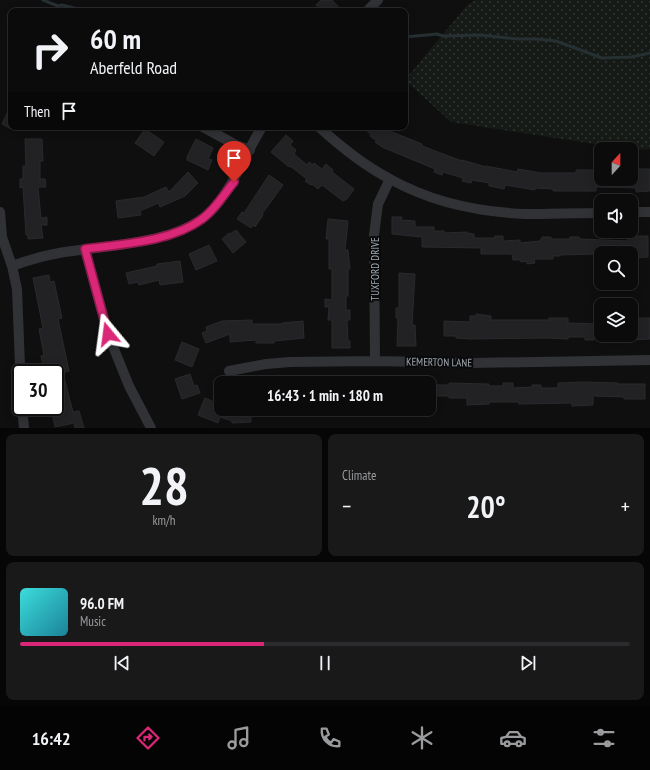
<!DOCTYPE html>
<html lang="en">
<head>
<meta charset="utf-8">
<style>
	body { margin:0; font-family:"PT Sans Narrow",sans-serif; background:#19191a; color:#f1f3f6; height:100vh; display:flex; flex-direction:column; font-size:15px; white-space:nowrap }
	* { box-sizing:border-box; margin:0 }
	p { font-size:13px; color:#9a9b9d }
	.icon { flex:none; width:22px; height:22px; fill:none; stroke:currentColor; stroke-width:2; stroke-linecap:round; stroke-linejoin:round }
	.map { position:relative; height:428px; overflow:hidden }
	.drawer { display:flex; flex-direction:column; gap:6px; padding:6px; background:#060607; flex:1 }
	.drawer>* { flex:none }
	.top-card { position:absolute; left:8px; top:8px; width:400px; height:122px; border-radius:8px; box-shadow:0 2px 10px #0003,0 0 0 1px #2b2b2d; background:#0b0b0c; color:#f1f3f6; overflow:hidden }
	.needle { width:26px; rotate:21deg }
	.controls { position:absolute; left:594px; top:142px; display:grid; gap:8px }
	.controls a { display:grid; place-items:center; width:44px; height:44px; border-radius:8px; background:#0b0b0c; box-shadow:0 2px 10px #0003,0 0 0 1px #2b2b2d; font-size:20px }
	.speed { position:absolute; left:12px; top:364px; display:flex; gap:8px; font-size:20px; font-weight:700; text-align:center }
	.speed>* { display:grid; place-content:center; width:52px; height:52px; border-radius:50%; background:#0b0b0c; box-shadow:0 2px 10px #0003,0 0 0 1px #2b2b2d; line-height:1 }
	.speed .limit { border:2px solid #111; border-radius:6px; background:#fff; color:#111 }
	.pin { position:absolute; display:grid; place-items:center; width:34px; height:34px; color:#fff; margin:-41px -17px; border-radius:50% 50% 50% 0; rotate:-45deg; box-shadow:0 0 4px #0007 }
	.pin .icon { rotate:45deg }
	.me { position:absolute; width:44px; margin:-22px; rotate:344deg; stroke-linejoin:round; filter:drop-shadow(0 0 3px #0008) }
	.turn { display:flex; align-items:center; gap:14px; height:84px; padding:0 16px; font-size:18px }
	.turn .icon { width:52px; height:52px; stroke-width:2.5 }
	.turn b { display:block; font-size:28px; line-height:34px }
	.then { display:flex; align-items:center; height:38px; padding:0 16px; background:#0003; gap:8px; font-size:15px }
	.big { font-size:30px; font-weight:700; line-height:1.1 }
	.drawer .tile { flex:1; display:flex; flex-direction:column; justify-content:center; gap:6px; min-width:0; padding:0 14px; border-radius:8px; background:#19191a }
	.drawer .dial { align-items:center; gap:0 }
	.dial b { font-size:52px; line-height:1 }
	.song { display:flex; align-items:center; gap:12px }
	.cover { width:48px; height:48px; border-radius:6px; background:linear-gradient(135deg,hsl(180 70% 55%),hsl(190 70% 35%)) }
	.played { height:4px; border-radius:2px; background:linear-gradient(90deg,#db2777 40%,#2b2b2d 40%) }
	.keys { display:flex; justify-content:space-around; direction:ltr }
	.heat { display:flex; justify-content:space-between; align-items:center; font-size:22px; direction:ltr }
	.drawer .tiles { flex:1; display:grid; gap:6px; grid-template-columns:1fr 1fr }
	.tile:last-child { grid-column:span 2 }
	.trip { position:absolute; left:214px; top:376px; width:222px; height:40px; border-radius:8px; background:#0b0b0c; box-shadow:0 2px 10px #0003,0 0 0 1px #2b2b2d; font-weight:700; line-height:40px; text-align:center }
	.dock { display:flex; height:64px; justify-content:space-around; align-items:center; background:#040405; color:#9a9b9d }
	.dock .icon { width:28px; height:28px }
	.dock .active { color:#db2777 }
	.dock b { font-size:18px; color:#f1f3f6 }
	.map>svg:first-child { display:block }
</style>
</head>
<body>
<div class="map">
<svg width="650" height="428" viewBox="0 0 650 428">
	<defs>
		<pattern id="grass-dots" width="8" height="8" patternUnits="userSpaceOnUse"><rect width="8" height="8" fill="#161a16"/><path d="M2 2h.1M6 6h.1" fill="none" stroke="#353835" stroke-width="1.8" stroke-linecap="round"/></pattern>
	</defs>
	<rect width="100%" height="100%" fill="#0f0f10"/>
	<!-- grass -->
	<path fill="url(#grass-dots)" d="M476,0H650V149L635,150L451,122L405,80L468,4Z"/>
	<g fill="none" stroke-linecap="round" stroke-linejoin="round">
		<!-- stream -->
		<path stroke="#263032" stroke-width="3" d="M43,0L58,6L62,5L86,11
			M405,37L437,34L443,36L480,35L518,39H536L556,41L602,58L631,57L650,53"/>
	</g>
	<!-- building -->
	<path fill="#222224" stroke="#292a2c" d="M321,0H332L342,11H321L316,5Z
		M11,105V129L2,124Z
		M362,127H389L387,130L422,144V146L462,161V160L486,167V166L517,172L518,169L541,173H576V170H596V179H636L635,169H650V191L636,192V188L596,187V191H553V189L535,188V190L505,185L504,189L489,186V183L472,180L471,183L462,181L463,178L443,172L442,175L434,172L435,169L382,147L375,142L377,141L370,136L371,134Z
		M145,129L164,142L154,156L135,143Z
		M286,135L293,141L290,145L296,150L294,154L307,165L309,162L313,165L314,163L322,169L326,164L333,170L332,172L354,189L347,199L343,201L322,185L318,189L312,184L311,185L305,181L307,179L290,166L289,167L271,152Z
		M25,139H42L43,161H40V179H45L46,187H38L41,218L47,217V225H41L43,238L28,239V235H26L23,187L20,188V179H23V166H26Z
		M196,139L213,148L208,159L212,160L208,170L187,160V157Z
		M188,172L198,183L185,196L160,207L158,203L140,211L141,215L118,218L116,201L144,197L166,187L169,192Z
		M269,175L283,185L262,214L263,215L255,227L253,225L251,228L237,219L242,212L244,213Z
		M392,217H402L401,220L415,221V227H434V231H444V233L467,232V233L474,234V238H495V236H503V241L520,240V243L540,241V240L542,239V237H551V239H570V237H579L580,239L628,241V236H648V257L631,258V253L560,255V256H553V259H534L535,263L527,264V261L521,262L520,260H513L512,254H481V248L422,247V237L392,234Z
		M328,219L348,221L345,250H348L350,269H348V296H346V310H350V320H347L348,341H350V348H332V320H328L329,307H325V299L332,300V269H329V239H326Z
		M236,230L246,242L233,253L222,239L229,233L230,234Z
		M209,245L217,261L196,270L189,254Z
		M180,261L183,282L160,285L159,280L139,285L138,282L129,284L126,273L157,266V264Z
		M399,273L415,274L412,325H415L416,346H397L398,318H396V308H399Z
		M49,275L50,282L54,281L62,318L58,319L69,371L63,373L73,412L79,411L84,428H75L74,423L55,427L51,408L55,407V373H45L41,356L44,355L39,329L43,328L33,278Z
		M476,314L491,316V320H549V318H568V323L601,324V337H594V340H585V337H568V339L548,338L470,339L456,338V336H444V321L470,322V316H476Z
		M631,318H650V339L631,340Z
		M252,320V324H282V323L303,321L304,338L274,341V343H256V340L230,342V334L206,343L202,333L207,331L206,327L222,321Z
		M182,342L199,349L192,367L175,360Z
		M190,374L194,386L197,385L200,393L182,399L175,379Z
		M583,382L618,383V384H645V399H624V397L593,396V405L572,406V403L519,404V402H489V404L467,405V398H449V396H429V385H449V383L489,384V386H503V383H513V388L532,387V385H541V388H558V383Z
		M205,398L212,401V403L218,405L217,409H251V422L232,423V421L220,417L218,423L198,415Z"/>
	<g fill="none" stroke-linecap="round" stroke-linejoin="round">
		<!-- minor -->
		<path stroke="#303235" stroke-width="10" d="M367,11L378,0
			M203,127L236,145L250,150
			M319,127C341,147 365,166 390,179C431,202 479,212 525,214C550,214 576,213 601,213
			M0,212L2,237L12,266L17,289L21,392
			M631,212H650
			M85,249L108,334L129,386L151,428
			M12,266C28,260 43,256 59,253C105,245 182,245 214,208C235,184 245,154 262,127
			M375,361L374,235L378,204L390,179
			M229,371L266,364L290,362L375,361L472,363L650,360
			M22,407L24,428"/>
	</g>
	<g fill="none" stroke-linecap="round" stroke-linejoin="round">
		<defs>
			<path id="route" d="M108,334L85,249C122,244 171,242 202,219C215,210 224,194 234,182"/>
		</defs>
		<!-- route casing -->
		<use href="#route" stroke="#8e194d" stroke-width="10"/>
		<!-- route -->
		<use href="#route" stroke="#db2777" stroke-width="7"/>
	</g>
	<g text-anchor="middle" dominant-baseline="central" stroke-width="4" stroke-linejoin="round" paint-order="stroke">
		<!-- street labels -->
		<g font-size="11" fill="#a1a9b0" stroke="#0a0a0b">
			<text transform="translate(375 269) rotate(-90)">TUXFORD DRIVE</text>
			<text transform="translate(439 362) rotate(1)">KEMERTON LANE</text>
		</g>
	</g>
</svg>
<div class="controls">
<a><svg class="needle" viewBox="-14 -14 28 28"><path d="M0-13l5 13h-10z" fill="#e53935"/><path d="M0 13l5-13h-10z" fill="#9a9b9d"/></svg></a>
<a><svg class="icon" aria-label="sound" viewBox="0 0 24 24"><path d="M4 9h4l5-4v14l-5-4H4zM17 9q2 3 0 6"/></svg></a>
<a><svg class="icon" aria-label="search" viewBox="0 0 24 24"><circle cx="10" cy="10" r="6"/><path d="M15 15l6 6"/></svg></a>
<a><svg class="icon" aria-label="layers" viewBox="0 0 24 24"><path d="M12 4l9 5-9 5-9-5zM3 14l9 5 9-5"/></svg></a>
</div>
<div class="speed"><div class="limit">30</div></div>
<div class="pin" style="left:234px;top:182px;background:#d93025"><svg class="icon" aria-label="arrive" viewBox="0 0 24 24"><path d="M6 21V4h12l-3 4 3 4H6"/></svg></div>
<svg class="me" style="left:108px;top:334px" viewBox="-20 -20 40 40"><path d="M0-17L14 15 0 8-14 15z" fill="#db2777" stroke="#fff" stroke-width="4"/></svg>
<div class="trip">16:43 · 1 min · 180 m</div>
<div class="top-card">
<div class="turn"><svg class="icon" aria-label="right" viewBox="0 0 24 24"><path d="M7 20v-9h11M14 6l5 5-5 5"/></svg><div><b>60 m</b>Aberfeld Road</div></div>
<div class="then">Then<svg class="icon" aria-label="arrive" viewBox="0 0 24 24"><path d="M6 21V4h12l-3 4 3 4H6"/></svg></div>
</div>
</div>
<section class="drawer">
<div class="tiles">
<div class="tile dial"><b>28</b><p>km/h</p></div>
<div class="tile"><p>Climate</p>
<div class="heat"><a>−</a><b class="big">20°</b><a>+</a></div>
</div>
<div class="tile">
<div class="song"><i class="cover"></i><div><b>96.0 FM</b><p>Music</p></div></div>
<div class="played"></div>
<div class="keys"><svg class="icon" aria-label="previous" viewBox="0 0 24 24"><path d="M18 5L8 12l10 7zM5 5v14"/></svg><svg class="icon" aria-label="pause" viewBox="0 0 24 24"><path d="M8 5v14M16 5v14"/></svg><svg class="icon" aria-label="next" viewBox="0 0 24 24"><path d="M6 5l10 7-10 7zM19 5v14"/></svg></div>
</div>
</div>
</section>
<nav class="dock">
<b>16:42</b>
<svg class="icon active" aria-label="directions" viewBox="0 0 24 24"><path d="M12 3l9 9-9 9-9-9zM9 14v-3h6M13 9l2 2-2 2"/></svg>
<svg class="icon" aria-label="music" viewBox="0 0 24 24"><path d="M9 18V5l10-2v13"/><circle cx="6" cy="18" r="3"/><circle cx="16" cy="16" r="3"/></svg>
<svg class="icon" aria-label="phone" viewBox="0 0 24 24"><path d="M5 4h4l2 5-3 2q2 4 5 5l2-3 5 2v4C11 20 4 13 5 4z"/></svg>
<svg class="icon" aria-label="climate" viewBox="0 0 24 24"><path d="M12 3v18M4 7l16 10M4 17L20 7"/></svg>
<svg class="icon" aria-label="car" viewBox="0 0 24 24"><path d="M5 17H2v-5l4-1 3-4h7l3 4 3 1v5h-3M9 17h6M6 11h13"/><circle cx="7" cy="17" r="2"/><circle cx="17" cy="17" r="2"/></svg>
<svg class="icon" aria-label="filters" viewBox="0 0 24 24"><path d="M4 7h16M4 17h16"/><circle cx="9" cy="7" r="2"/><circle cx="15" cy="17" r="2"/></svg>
</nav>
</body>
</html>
